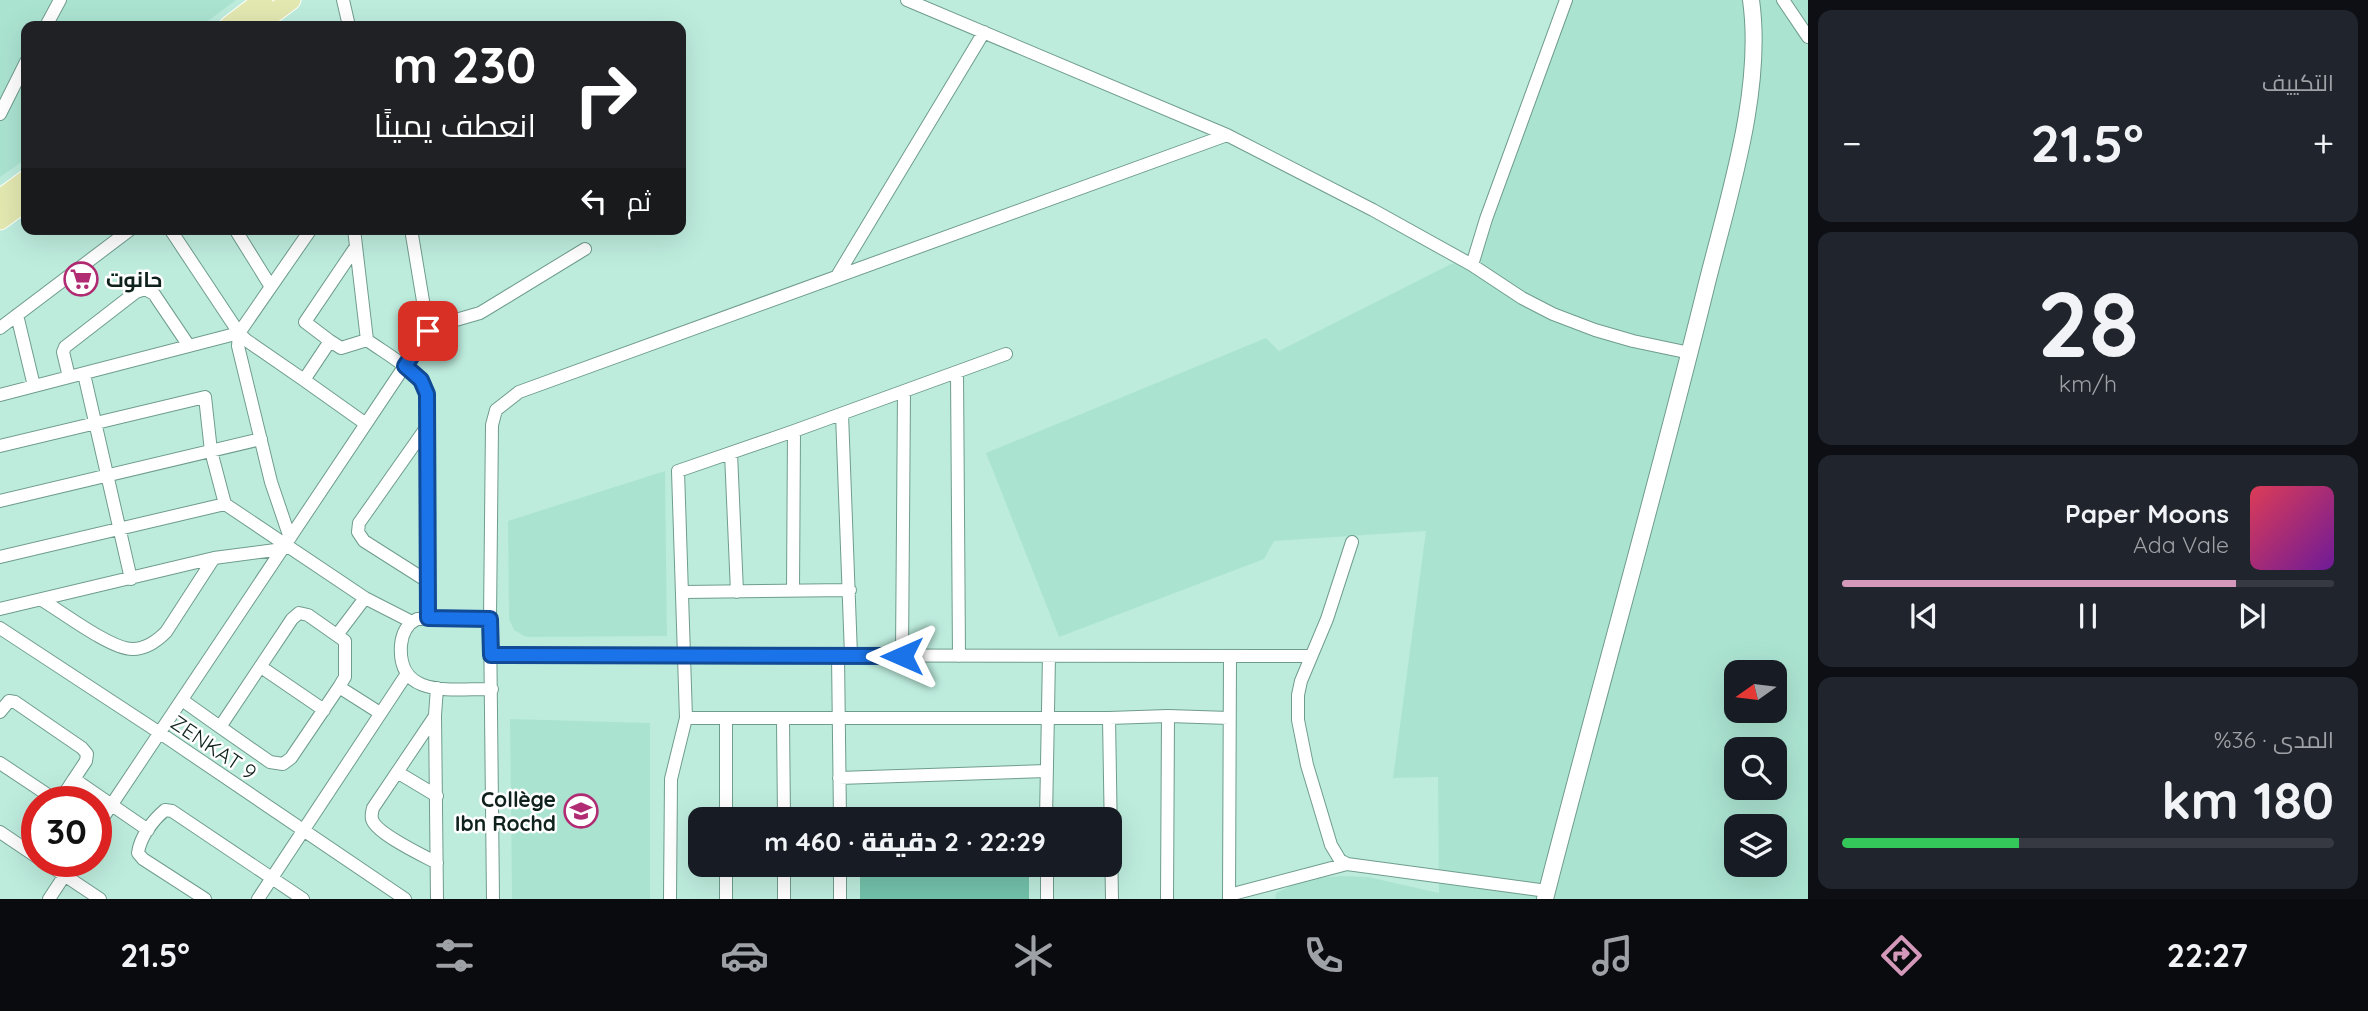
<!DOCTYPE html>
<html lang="ar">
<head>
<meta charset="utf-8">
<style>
	body { margin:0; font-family:Quicksand,Cairo,sans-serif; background:#20242c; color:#f1f3f6; direction:rtl; height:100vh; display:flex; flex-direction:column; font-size:26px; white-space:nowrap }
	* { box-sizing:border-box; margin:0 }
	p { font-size:23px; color:#9ea1a6 }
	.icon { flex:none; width:38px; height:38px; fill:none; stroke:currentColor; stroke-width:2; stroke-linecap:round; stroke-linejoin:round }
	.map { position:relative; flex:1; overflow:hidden; direction:ltr }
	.panel { display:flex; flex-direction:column; gap:10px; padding:10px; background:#0d0f14; width:560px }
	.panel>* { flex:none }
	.banner { position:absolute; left:21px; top:21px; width:665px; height:214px; border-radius:14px; box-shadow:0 7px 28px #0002; direction:rtl; background:#202124; color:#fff; overflow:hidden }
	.needle { width:46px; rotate:256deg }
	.controls { position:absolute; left:1724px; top:660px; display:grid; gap:14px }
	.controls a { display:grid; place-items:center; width:63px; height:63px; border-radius:14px; background:#171b24; box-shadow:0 7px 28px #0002; font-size:35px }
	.speed { position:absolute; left:21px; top:786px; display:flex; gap:14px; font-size:35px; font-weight:700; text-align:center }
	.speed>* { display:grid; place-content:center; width:91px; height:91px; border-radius:50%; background:#171b24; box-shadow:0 7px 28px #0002; line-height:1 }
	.speed .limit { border:10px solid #d22; background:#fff; color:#111 }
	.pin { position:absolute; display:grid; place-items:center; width:60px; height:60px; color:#fff; margin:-30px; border-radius:14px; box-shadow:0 4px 10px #0006 }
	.me { position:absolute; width:77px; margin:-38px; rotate:270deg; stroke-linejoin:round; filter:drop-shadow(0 0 5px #0008) }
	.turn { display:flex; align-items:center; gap:24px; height:147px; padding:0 35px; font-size:32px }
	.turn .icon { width:91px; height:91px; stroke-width:2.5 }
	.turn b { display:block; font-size:49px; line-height:60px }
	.then { display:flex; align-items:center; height:66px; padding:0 35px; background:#0003; gap:14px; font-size:26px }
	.big { font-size:52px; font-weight:800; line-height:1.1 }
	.panel .card { flex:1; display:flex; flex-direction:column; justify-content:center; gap:10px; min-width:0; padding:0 24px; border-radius:14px; background:#20242c }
	.panel .dial { align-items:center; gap:0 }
	.dial b { font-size:91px; line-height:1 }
	.song { display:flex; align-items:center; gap:21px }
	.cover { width:84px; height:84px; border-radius:10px; background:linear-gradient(135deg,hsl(350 70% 55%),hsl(280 70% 35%)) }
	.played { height:7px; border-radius:4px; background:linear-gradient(90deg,#d499ba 80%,#363941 80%) }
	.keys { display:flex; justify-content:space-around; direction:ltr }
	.heat { display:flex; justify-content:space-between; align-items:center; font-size:38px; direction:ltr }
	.charge { height:10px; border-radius:5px; background:linear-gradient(90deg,#34c759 36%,#363941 0) }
	.trip { position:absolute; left:688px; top:807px; width:434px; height:70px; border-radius:14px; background:#171b24; box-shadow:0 7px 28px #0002; font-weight:800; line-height:70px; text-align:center; direction:rtl }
	.tab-bar { display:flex; height:112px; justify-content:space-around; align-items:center; background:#090b0e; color:#9ea1a6 }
	.tab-bar .icon { width:49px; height:49px }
	.tab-bar .active { color:#d499ba }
	.tab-bar b { font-size:32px; color:#f1f3f6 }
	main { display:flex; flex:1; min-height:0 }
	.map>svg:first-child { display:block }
</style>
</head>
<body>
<main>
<section class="panel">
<div class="card"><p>التكييف</p>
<div class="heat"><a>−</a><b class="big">21.5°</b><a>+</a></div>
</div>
<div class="card dial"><b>28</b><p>km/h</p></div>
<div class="card">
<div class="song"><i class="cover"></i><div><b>Paper Moons</b><p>Ada Vale</p></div></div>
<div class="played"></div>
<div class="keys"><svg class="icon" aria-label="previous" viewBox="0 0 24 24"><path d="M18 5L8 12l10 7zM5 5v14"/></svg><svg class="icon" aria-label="pause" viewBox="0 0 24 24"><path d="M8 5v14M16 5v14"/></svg><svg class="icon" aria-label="next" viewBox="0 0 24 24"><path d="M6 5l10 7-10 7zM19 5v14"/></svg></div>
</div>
<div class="card"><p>المدى · 36%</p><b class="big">180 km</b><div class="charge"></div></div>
</section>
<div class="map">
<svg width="1808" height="899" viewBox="0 0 1808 899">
	<rect width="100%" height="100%" fill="#bdecdd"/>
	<!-- built -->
	<path fill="#abe3d1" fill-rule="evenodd" d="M0,0H236L201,26H26V159L0,177Z
		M1571,0H1808V899H1275L1276,893L1301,881L1314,878L1342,876L1368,877L1439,893L1438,777L1393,778L1426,531L1274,541L1264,559L1059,637L986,453L1266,338L1279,351L1451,264L1480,257ZM1736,672H1774V710H1736ZM1736,749H1774V788H1736ZM1736,826H1774V864H1736Z
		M665,471L667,636L530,637L524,636L514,630L509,619L508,521Z
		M510,719L650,723V899H512Z"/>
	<!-- green -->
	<path fill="#73c2ab" d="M860,865H1029V899H860Z"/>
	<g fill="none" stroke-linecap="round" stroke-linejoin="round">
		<defs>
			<path id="minor" d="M343,0L349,26
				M907,0L1227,135L1373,210L1472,265L1522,298L1553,314L1595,330L1633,341L1690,353
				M1783,0L1808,37
				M46,26L60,0
				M0,114L26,62
				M170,229L239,333L246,340L304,380
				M235,229L271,287
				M354,229L367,340C389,356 415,368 427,394L428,618
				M411,229L428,331
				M355,248L305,322L330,341L304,380L366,424
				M1472,265L1486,219L1566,0
				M837,276L984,32
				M17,315L34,386
				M0,328L131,229
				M330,341L341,348L367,340
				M957,372L959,656
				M84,374L131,579
				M69,377L63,352L65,347L136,292L145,289L154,294L189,346
				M0,395L239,333
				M842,414L851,655
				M0,446L205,397L211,451L225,504L365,598L412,622
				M731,453L737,592
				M0,501L261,439
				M290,538L271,482L238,346L239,333L311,229
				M1352,542L1327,619L1301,681L1298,695V720L1307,765L1331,845L1340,860L1347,864L1547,891
				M0,557L225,504
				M427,581L364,541L358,532L359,523L428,425
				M793,591L794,431
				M683,592L850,590
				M42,600C62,612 112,650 133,649C146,649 157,641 166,632L214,558
				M0,609L214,558L283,549
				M490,619H417C407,624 402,634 401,645C397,700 454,688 492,689
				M0,628L160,733L405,899
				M337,635L365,598
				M491,655L1311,656
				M838,655L840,819
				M902,655L904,391
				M261,667L324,710
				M339,687L345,677V641L308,615L299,613L292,619L220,727L270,762L283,764L291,758L339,687L380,713
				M182,700L220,727
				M0,712L9,701L15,702L82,748L87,754L86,761L74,779
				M435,716L373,808C372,812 371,815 372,819C375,833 424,856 437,863
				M686,718H1109L1168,716L1229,718
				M726,718V819
				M1109,718L1112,899
				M783,720L784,819
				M0,763L51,797C64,799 67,789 74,779L148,830
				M397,772L437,796
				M839,778L1046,771
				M1046,819L1049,656
				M96,828L428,331L442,324L480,313L585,249
				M0,832L37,857
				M43,861L100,899
				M726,864V899
				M784,864V899
				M1047,864V899
				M1229,895L1347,864
				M49,899L74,861
				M205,899L143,859L138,853C140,837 153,820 165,810L172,811L303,899
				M258,899L406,675
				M437,899L435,715L437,688
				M493,899L490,619L492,425L496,410L519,392L1227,135
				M670,899L671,779L686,718L678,471L794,431L1006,354
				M840,899V864
				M1167,899L1168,716
				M1229,899L1230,656"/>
			<path id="tertiary" d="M1545,899C1597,696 1655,494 1705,291C1727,201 1764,92 1751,0"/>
			<path id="primary" d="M229,26L263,0
				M256,26L291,0
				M0,199L26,180
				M0,220L26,201"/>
		</defs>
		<!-- minor casing -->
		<use href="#minor" stroke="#6f9c8e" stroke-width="14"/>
		<!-- tertiary casing -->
		<use href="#tertiary" stroke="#6f9c8e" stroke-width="18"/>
		<!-- primary casing -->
		<use href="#primary" stroke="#fff" stroke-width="21"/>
		<!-- minor -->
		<use href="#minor" stroke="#fff" stroke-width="12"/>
		<!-- tertiary -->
		<use href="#tertiary" stroke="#fff" stroke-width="16"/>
		<!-- primary -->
		<use href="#primary" stroke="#e3e8b1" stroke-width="19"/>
	</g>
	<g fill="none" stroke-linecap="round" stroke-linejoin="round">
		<defs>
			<path id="route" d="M428,331L405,366L421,380L427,394L428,618L490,619L491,655L902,656"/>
		</defs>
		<!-- route casing -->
		<use href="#route" stroke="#114b97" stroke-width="18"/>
		<!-- route -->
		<use href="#route" stroke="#1a73e8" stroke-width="12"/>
	</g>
	<!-- icons -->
	<defs>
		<symbol id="supermarket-ring" viewBox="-11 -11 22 22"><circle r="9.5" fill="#fff" stroke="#b02b71" stroke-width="1.5"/><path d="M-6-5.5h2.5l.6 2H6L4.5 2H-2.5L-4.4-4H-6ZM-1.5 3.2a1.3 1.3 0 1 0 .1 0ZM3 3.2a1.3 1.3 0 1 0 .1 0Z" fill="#b02b71"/></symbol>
		<symbol id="university-ring" viewBox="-11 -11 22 22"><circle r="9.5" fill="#fff" stroke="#b02b71" stroke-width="1.5"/><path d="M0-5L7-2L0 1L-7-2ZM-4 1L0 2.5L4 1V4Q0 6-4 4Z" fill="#b02b71"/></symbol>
	</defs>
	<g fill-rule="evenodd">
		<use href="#supermarket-ring" x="62" y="260" width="38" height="38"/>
		<use href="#university-ring" x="562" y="792" width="38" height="38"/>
	</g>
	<g text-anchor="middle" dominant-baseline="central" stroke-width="5" stroke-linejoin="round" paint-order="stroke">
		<!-- poi labels -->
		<g font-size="21" font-weight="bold" fill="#0f211c" stroke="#fff" text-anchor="start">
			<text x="106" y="279">حانوت</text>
			<text x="556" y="799" text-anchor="end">Collège<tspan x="556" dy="24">Ibn Rochd</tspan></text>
		</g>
		<!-- street labels -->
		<g font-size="21" fill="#0f211c" stroke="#fff">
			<text transform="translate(214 747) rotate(34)">ZENKAT 9</text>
		</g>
	</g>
</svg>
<div class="controls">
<a><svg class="needle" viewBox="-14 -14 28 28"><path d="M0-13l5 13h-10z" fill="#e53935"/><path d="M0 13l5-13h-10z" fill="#9ea1a6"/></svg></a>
<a><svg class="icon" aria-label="search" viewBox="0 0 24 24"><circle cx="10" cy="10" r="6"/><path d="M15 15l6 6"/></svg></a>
<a><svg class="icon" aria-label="layers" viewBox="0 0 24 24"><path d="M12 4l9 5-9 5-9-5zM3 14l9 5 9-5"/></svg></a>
</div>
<div class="speed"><div class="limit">30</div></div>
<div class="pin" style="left:428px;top:331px;background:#d93025"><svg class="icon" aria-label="arrive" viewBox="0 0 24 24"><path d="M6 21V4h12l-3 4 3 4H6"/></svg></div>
<svg class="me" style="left:902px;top:656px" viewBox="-20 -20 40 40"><path d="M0-17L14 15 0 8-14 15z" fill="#1a73e8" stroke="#fff" stroke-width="4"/></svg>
<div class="trip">22:29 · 2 دقيقة · 460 m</div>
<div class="banner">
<div class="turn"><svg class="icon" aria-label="right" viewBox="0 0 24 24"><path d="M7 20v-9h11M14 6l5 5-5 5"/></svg><div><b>230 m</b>انعطف يمينًا</div></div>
<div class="then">ثم<svg class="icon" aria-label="left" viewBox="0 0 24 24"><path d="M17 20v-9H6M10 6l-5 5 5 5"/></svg></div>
</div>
</div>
</main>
<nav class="tab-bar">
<b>22:27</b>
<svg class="icon active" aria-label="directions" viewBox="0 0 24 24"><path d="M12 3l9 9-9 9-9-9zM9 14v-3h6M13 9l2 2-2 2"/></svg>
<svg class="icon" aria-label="music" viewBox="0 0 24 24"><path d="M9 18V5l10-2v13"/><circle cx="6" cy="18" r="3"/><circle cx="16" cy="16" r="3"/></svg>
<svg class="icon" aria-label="phone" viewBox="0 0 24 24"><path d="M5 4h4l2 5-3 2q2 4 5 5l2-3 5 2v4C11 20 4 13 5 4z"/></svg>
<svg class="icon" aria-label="climate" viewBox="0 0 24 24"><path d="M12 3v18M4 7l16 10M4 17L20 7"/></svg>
<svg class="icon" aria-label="car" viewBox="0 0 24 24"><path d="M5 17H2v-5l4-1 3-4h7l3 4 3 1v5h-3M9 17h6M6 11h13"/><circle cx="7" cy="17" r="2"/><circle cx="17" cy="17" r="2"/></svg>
<svg class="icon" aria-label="filters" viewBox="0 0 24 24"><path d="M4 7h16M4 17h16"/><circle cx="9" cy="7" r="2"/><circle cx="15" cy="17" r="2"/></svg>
<b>21.5°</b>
</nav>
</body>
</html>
